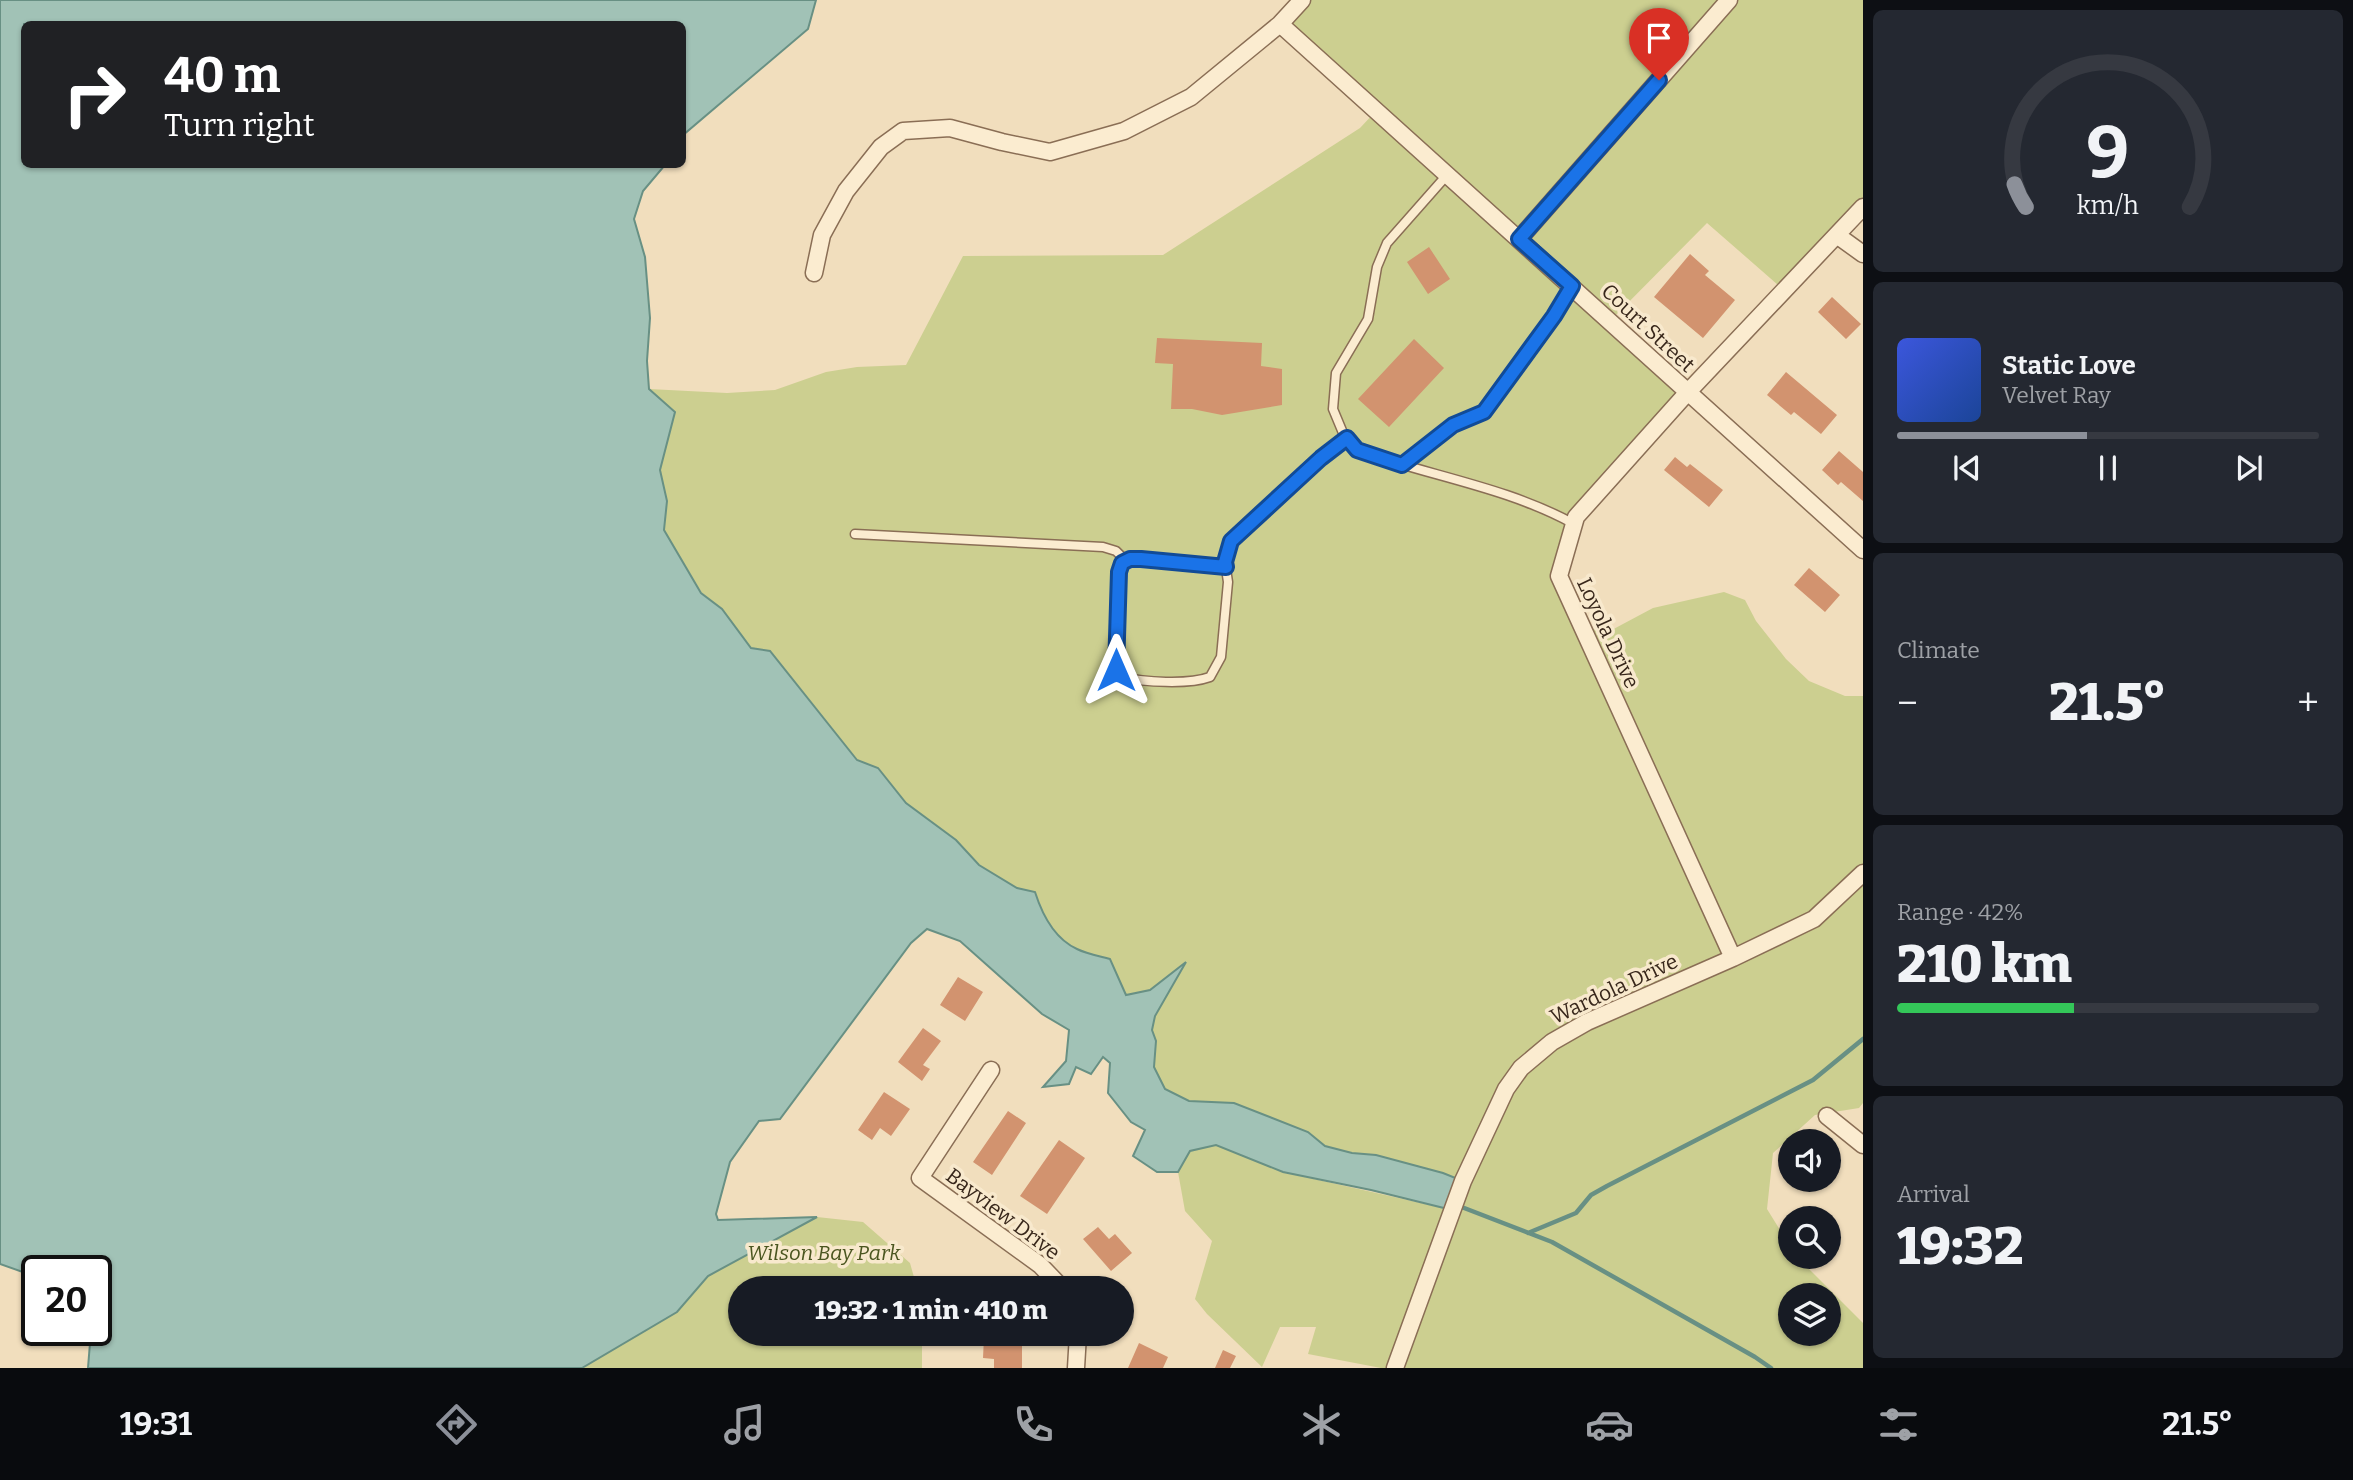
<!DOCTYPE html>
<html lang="en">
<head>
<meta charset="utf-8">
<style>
	body { margin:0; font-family:Bitter,serif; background:#242831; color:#f1f3f6; height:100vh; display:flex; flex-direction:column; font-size:26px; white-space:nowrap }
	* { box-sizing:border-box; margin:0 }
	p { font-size:23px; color:#9ea1a6 }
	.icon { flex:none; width:38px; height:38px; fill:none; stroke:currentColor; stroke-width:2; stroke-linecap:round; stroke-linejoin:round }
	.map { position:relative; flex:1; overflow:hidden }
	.drawer { display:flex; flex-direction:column; gap:10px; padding:10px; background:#0d0f14; width:490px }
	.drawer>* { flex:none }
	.guide { position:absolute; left:21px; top:21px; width:665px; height:147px; border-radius:10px; box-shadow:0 2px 5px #0004; background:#202124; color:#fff; overflow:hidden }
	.tools { position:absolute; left:1778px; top:1129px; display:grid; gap:14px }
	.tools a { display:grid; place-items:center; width:63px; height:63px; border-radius:50%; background:#171b24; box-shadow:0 2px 5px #0004; font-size:35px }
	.speed { position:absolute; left:21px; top:1255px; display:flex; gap:14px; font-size:35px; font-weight:700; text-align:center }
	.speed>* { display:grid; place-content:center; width:91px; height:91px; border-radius:50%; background:#171b24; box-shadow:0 2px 5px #0004; line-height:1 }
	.speed .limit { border:4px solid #111; border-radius:10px; background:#fff; color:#111 }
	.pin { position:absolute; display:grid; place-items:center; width:60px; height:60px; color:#fff; margin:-72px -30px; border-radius:50% 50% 50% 0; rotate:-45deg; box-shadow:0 0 7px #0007 }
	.pin .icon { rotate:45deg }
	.me { position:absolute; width:77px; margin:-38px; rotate:0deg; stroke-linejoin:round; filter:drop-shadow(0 0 5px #0008) }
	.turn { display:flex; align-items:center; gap:24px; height:147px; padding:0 28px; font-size:32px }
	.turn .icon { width:91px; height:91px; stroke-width:2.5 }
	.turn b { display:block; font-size:49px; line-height:60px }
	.big { font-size:52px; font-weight:800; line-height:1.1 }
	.drawer .tile { flex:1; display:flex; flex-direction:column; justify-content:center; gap:10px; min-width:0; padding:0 24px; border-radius:10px; background:#242831 }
	.drawer .dial { align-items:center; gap:0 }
	.dial svg { height:182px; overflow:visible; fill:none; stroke:#363941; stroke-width:7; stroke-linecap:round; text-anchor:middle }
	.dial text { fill:#f1f3f6; stroke:none }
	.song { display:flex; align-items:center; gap:21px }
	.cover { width:84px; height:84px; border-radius:10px; background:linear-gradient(135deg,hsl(230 70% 55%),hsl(220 70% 35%)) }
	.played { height:7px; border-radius:4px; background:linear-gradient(90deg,#8c9099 45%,#363941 45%) }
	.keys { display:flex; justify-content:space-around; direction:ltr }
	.heat { display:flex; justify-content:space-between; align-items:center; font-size:38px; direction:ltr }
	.charge { height:10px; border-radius:5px; background:linear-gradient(90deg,#34c759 42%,#363941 0) }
	.trip { position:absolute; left:728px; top:1276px; width:406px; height:70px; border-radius:35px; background:#171b24; box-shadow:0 2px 5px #0004; font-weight:800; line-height:70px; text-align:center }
	.tabs { display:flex; height:112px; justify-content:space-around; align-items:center; background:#090b0e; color:#9ea1a6 }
	.tabs .icon { width:49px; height:49px }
	.tabs .on { color:#8c9099 }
	.tabs b { font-size:32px; color:#f1f3f6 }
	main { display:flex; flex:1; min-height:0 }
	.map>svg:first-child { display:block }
</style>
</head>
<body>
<main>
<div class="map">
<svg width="1863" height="1368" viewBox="0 0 1863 1368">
	<rect width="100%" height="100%" fill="#f1debd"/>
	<!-- green -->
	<path fill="#cccf90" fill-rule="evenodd" d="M1302,0H1863V207L1785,291L1707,223L1610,321L1687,393L1576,517L1559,576L1582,627L1608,632L1653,608L1724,592L1745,600L1756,621L1786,659L1809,681L1845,696H1863V1103L1859,1108L1815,1115L1773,1153L1767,1209L1790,1246V1256L1797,1257L1863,1323V1368H1381L1308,1354L1316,1327H1280L1262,1367L1207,1314L1195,1299L1212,1241L1185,1211L1178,1172L1190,1151L1216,1145L1283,1172L1452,1210L1376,1155L1352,1153L1325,1146L1308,1132L1234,1103L1188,1101L1165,1089L1154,1067L1156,1041L1152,1031L1155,1016L1185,963L1150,990L1126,996L1110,959C1099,956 1087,954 1077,949C1055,939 1042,914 1035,892L1017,888L979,865L956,840L906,803L878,768L857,760L770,651L751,648L722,609L702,593L664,530L667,501L660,470L675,412L649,389L727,393L775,390L826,372L857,367L906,365L963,256L1163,255L1360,128L1376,111L1280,24ZM1790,1295H1829V1334H1790Z
		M817,1217L863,1222L910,1263L917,1288H740V1334H922V1368H582L677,1312L708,1276Z"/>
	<!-- water -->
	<path fill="#a1c2b6" stroke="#689084" stroke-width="2" d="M0,0H816L808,29L683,135L682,24H24V164L665,165L643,191L634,219L645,257L650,318L647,361L649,389L675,412L660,470L667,501L664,530L701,593L722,609L751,648L770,651L857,760L878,768L906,803L956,840L979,865L1017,888L1035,892C1042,914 1055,939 1077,949C1087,954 1099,956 1110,959L1126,995L1150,990L1186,962L1155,1016L1152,1030L1156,1041L1154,1067L1165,1089L1189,1101L1234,1103L1308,1132L1325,1146L1352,1153L1376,1155L1443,1173L1463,1181L1452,1210L1371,1190L1283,1172L1216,1145L1190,1151L1178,1172H1157L1133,1156L1145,1130L1131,1122L1108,1093L1110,1063L1103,1057L1091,1074L1076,1067L1069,1084L1043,1087L1066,1061L1069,1030L1042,1014L960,941L927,929L911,943L780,1119L759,1121L730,1162L716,1214L718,1220L817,1217L708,1276L677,1312L582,1368H88L90,1343L82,1330H96V1270H37V1277L0,1264Z"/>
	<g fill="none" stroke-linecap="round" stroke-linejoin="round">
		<!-- stream -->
		<path stroke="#689084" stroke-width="4.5" d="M1459,1206L1552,1242L1755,1357L1771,1368
			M1528,1233L1576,1213L1591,1195L1607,1186L1813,1080L1863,1039"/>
	</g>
	<!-- building -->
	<path fill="#d2936f" d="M1429,247L1450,279L1428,294L1407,262Z
		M1690,254L1709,271L1705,275L1735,300L1703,338L1654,297Z
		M1832,297L1861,324L1846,339L1818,312Z
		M1157,338L1262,343L1261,366L1282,369V405L1222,415L1192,409H1171L1173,364L1155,363Z
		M1414,339L1444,368L1389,427L1358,399Z
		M1786,372L1837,415L1821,434L1794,412L1791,415L1767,395Z
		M1839,451L1863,472V501L1841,482L1838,485L1822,470Z
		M1675,457L1687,467L1690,464L1723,490L1709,507L1664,470Z
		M1809,568L1840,595L1825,612L1794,585Z
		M958,977L983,992L965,1021L940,1005Z
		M923,1028L941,1041L923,1065L930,1069L922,1081L898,1062Z
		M884,1092L910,1109L891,1136L880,1128L872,1140L858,1130Z
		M1008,1111L1026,1123L992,1175L973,1162Z
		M1059,1140L1085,1158L1047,1214L1020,1196Z
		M1098,1227L1109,1239L1115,1234L1132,1253L1111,1271L1083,1239Z
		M984,1337L1022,1338V1368H994V1359L983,1358Z
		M1139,1343L1168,1357L1163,1368H1128Z
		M1223,1350L1236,1356L1230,1368H1215Z"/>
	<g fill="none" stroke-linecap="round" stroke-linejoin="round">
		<defs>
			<path id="service" d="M1447,175L1387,243L1377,267L1368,319L1336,373L1333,409L1343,433L1357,450C1429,476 1507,487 1574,524
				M1403,465L1453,425L1484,412L1554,316L1572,286
				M855,534L1103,547L1116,551L1126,561
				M1226,567L1141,559H1130L1122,563L1119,572L1114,658L1116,670L1121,677C1144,682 1188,685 1210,677L1221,657L1228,582L1225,562L1231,541L1321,458L1347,438"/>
			<path id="minor" d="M1280,24L1863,550
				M1838,236L1863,254
				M1519,239L1729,0
				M814,273L822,235L846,191L881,147L903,131L950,128L1002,142L1050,152L1124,131L1191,97L1280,24L1302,0
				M1733,958L1559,576L1576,517L1687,393L1863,207
				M991,1070L920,1178L1040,1265L1062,1288
				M1827,1116L1863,1145
				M1076,1368L1078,1334
				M1395,1368L1463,1181L1506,1089L1521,1068L1552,1042L1587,1022L1733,958L1814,919L1863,873"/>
		</defs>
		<!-- service casing -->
		<use href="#service" stroke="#8a6e55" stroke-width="11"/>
		<!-- minor casing -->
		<use href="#minor" stroke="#8a6e55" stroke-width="19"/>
		<!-- service -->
		<use href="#service" stroke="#fbecd0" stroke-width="8"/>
		<!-- minor -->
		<use href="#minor" stroke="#fbecd0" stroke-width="16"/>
	</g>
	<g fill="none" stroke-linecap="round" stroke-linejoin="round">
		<defs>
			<path id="route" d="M1116,670L1119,572L1122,563L1130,559H1141L1226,567L1225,562L1231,541L1321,458L1347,438L1357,450L1402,465L1453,425L1484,412L1554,316L1572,286L1519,239L1659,80"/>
		</defs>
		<!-- route casing -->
		<use href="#route" stroke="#114b97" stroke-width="18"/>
		<!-- route -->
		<use href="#route" stroke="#1a73e8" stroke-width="12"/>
	</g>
	<g text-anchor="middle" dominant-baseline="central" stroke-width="7" stroke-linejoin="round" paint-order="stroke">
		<!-- street labels -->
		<g font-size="21" fill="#38271b" stroke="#f8e9cd">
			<text transform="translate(1648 328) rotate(43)">Court Street</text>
			<text transform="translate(1608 633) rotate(65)">Loyola Drive</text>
			<text transform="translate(1614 989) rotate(-25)">Wardola Drive</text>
			<text transform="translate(1003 1214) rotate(37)">Bayview Drive</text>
		</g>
		<!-- park labels -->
		<g font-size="21" font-style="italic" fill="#4b5620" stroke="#f8e9cd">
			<text x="824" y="1253">Wilson Bay Park</text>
		</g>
	</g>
</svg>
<div class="tools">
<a><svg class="icon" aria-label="sound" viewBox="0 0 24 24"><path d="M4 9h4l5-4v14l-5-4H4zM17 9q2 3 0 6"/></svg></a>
<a><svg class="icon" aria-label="search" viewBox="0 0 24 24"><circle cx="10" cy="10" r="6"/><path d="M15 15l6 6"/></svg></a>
<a><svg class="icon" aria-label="layers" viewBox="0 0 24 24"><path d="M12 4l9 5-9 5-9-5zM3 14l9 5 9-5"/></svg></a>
</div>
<div class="speed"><div class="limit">20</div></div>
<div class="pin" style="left:1659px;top:80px;background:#d93025"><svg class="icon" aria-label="arrive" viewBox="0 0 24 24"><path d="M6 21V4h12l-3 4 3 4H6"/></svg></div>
<svg class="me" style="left:1116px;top:670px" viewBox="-20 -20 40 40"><path d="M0-17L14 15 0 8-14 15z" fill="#1a73e8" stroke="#fff" stroke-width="4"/></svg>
<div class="trip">19:32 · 1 min · 410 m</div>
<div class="guide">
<div class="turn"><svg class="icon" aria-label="right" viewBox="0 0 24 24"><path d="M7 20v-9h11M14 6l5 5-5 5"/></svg><div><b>40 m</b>Turn right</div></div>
</div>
</div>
<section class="drawer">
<div class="tile dial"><svg viewBox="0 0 100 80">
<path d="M14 69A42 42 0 1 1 86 69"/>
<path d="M14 69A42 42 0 0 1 9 59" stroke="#8c9099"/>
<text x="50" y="56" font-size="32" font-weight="700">9</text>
<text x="50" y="72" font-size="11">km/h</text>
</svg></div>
<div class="tile">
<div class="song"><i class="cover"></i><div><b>Static Love</b><p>Velvet Ray</p></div></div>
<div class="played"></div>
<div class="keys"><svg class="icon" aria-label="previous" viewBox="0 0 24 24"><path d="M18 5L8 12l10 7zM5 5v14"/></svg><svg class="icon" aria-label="pause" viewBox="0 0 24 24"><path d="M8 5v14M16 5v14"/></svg><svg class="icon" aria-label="next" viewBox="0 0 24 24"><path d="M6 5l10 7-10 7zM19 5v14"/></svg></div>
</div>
<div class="tile"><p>Climate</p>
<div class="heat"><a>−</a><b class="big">21.5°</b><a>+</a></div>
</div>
<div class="tile"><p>Range · 42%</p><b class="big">210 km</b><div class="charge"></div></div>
<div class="tile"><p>Arrival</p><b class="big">19:32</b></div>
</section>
</main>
<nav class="tabs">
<b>19:31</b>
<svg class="icon on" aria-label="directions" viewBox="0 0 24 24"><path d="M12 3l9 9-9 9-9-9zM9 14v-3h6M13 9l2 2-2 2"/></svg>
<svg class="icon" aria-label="music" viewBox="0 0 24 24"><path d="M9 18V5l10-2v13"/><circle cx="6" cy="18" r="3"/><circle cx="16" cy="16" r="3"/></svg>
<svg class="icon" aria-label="phone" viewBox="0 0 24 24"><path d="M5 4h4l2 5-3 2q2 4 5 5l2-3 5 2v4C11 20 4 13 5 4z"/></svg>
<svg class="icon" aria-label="climate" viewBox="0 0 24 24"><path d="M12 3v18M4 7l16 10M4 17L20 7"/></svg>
<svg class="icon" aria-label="car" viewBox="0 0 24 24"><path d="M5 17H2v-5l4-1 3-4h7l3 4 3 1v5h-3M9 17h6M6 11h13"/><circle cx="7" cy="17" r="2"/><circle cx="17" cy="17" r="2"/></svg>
<svg class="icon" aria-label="filters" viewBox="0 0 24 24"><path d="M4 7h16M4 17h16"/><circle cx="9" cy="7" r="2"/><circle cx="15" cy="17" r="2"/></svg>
<b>21.5°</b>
</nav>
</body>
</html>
